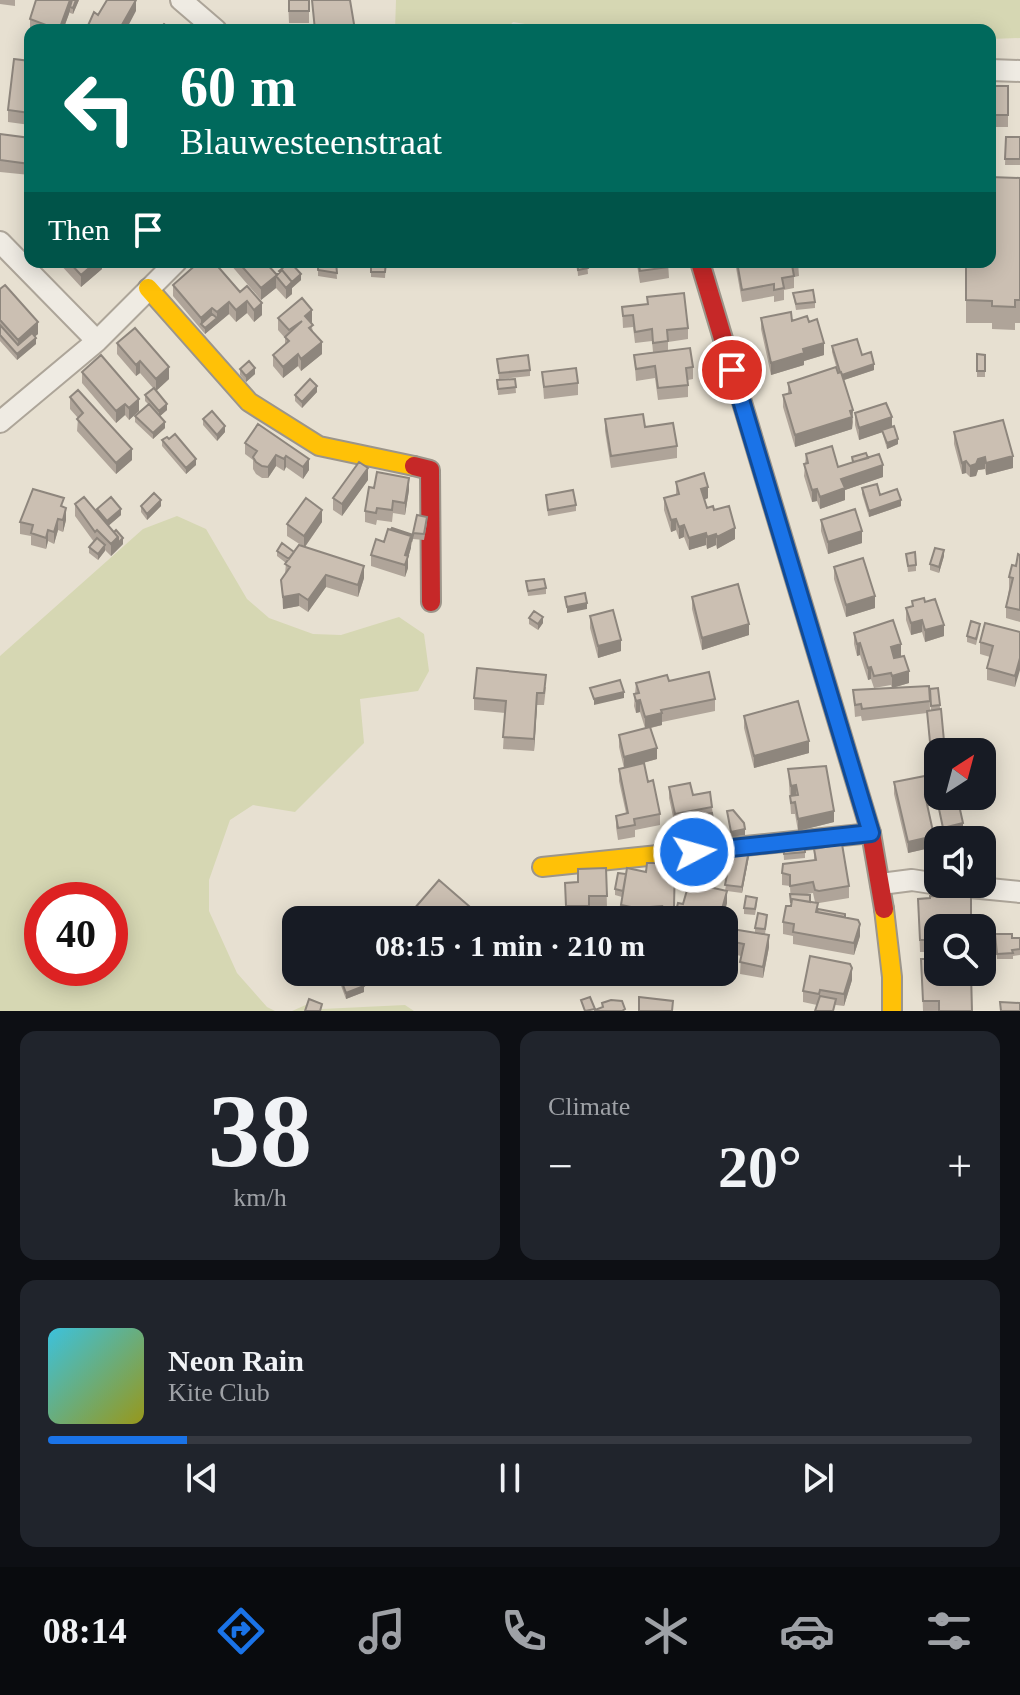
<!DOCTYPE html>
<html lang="en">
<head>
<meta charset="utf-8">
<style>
	body { margin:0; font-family:"Times New Roman",serif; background:#20242c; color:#f1f3f6; height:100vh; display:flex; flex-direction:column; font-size:30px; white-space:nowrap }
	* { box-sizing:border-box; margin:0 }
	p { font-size:26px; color:#9ea1a6 }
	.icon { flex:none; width:44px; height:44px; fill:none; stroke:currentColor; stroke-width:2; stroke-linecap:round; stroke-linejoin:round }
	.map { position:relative; height:1011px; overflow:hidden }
	.side { display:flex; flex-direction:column; gap:20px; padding:20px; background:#0d0f14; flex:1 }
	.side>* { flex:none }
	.banner { position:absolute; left:24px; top:24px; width:972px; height:244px; border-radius:16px; box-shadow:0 4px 20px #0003; background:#00695c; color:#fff; overflow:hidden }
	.needle { width:52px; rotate:36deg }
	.tools { position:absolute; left:924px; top:738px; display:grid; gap:16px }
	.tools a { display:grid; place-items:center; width:72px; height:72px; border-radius:16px; background:#171b24; box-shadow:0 4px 20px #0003; font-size:40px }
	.speed { position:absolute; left:24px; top:882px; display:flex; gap:16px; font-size:40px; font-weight:700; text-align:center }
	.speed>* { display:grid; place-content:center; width:104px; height:104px; border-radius:50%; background:#171b24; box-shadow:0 4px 20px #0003; line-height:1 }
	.speed .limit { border:12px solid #d22; background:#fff; color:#111 }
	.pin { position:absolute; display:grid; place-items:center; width:68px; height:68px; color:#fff; margin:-34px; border:4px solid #fff; border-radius:50%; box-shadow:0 2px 8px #0007 }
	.me { position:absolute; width:88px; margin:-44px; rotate:84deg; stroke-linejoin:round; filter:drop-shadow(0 0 6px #0008) }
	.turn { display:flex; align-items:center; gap:28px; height:168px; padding:0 24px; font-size:36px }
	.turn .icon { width:104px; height:104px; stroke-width:2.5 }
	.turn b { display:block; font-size:56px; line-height:68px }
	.then { display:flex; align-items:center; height:76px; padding:0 24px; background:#0003; gap:16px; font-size:30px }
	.big { font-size:60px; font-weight:700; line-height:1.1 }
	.side .card { flex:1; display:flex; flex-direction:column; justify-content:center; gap:12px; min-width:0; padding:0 28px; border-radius:16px; background:#20242c }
	.side .dial { align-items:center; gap:0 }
	.dial b { font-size:104px; line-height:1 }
	.song { display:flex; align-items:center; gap:24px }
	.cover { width:96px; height:96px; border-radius:12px; background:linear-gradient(135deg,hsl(190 70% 55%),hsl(60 70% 35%)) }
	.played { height:8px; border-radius:4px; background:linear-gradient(90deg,#1a73e8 15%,#363941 15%) }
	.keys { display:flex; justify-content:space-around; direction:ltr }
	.heat { display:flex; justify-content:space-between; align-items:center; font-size:44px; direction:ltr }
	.side .tiles { flex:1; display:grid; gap:20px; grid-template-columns:1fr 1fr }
	.card:last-child { grid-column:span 2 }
	.trip { position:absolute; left:282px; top:906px; width:456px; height:80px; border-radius:16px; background:#171b24; box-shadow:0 4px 20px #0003; font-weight:700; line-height:80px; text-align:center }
	.dock { display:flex; height:128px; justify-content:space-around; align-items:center; background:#090b0e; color:#9ea1a6 }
	.dock .icon { width:56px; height:56px }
	.dock .current { color:#1a73e8 }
	.dock b { font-size:36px; color:#f1f3f6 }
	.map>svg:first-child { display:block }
</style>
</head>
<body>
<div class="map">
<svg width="1020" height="1011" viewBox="0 0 1020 1011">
	<rect width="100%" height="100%" fill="#e7e0d1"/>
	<!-- green -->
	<path fill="#d6d7b3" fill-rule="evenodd" d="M396,0H1020V38L990,39V30H561L513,22L506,30H395Z
		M177,516L206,529L247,599L269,618L313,634L341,635L399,617L424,634L429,671L418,691L360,699L364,743L295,812L253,805L230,820L209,880V911L237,973L267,1007L275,1011H0V656L143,529ZM110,900V968H42V900Z
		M308,1004L322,1009L405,1005L414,1011H292Z"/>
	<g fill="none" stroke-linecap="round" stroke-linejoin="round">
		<defs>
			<path id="street" d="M181,0L216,30
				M990,70L1020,71
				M0,242L97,341
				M0,422L97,341L176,262
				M881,884L912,880L938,884
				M939,884L1020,892"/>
			<path id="slow" d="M148,288L249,402L319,446L414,466
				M542,867L871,833
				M884,909L892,977V1011"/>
			<path id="jam" d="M700,262L871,833L884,909
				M414,466L430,470L431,602"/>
		</defs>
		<!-- street casing -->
		<use href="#street" stroke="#ada599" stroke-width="24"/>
		<!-- slow casing -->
		<use href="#slow" stroke="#9c958a" stroke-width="22"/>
		<!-- jam casing -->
		<use href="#jam" stroke="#9c958a" stroke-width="22"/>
		<!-- street -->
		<use href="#street" stroke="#efebe3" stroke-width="20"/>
		<!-- slow -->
		<use href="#slow" stroke="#ffc107" stroke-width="18"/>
		<!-- jam -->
		<use href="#jam" stroke="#c62828" stroke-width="18"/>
	</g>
	<!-- wall -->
	<path fill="#afa499" d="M0,0H15V6L0,4Z
		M79,0L73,14L70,13V11L63,30H30V19Z
		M288,0H309V23H289Z
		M30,61V125L8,122V110Z
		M990,86H1008V127H990Z
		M0,134L30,138V175L0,172Z
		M1006,137H1020V165H1005Z
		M1020,178V323H1015V330L992,329V323H966V262Z
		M58,262H102V269L81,287Z
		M214,262L262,315L254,322L247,313L236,322L229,314L205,334L173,296V285Z
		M230,262H265L277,275L279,273V271L301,280L292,288V294L286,299L276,288L261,300L230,264Z
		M318,262H336L337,279L318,276Z
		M371,262H386L385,278L371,277Z
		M577,262H587L588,274L578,276Z
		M618,262H668L669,278L640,283L637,265L618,268Z
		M735,262H798L799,276L794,277V288L784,290V300L774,302V296L742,302Z
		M0,289L38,334L35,336L36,344L17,360L0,341Z
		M793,293L815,302V308L796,310Z
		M647,297L688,328V339L668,342V351L693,367V379L688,380V397L658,400L655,378L636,381L634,355L653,352L652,341L635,343L633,327L623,328L622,307L647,304Z
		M278,318L312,322L311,323L313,332L322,354L301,371L298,366L283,378L273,366V355L285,344V338L278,330Z
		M761,318L792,319L809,322L824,355L804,361V365L771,375L761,329Z
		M117,343L169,379L156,391L167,410L160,416L165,428L153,439L135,422V416L149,405L145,401V395L153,388L140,373L136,376L117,354Z
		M832,346L862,355L874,370L844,380L853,422L852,429L795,447L783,407V395L788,394V383L838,373L832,352Z
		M977,354L985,355V377H977Z
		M497,359L530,370V376L499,379Z
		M240,369L255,374L246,382L240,375Z
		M82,372L139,411L129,420L125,415L116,423L82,383Z
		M542,372L578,383V395L544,399Z
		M515,379L516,393L498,395L497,380Z
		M317,392L302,408L295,401V395Z
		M70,397L132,460L116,474L77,431L78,418L70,409Z
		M855,413L892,426L898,444L887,449L882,432L859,440L855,425Z
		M203,419L225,432L217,441L203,425Z
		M605,419L645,427L677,446V458L611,468L605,431Z
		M258,424L309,470L303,479L286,467L284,471L276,466L268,478H262L256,474L253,469V460L245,454V443Z
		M954,432L1013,468L986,475L985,469L978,470L976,476L970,477L966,473L962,474L954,444Z
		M162,440L196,465L186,474L162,446Z
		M806,454L838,467L852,463V457L868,458L883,477L845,490V500L820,509L817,501L812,502L804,476Z
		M368,480L342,516L333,510V498Z
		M676,482L708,498L704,500L707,508L714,510L735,539L717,549L716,545L707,549L706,545L689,550L684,537L679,539L676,530L671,532L664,510V498L676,495Z
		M862,488L880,495L901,506L869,517L862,494Z
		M409,490L405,515L393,513L392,522L377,520L376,525L365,522V511Z
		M546,495L576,505V511L548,516Z
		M75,504L97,512V509L121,515L108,526L123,544L111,556L105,550L98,560L89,553V547L94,542L75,516Z
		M141,506H161L147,520L141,512Z
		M64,507L66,520L63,532L58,530L54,544L48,541L46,549L31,545V536L20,534V522Z
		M821,520L862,543L828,554L821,531Z
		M322,522L305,547L364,578L358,597L326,587L308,612L299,606L283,609L281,580L285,574L286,563L277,556V551L294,552L301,545L287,536V524Z
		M427,523L424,540L413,539L408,558V568L405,577L371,566V555L384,542L413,535V533Z
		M906,554L916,565V571L908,572Z
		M1020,555V622L1006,618V607L1009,589V577Z
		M944,556L939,573L930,570V564Z
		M834,567L875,608L846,617L834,579Z
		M526,581L546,588V594L528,596Z
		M692,597L749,635L702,650L692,609Z
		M912,601L944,636L925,642L922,632L911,635L906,620V608L912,607Z
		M590,616L621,651L598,658L590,628Z
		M529,618L543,623L538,630L529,624Z
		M980,629L976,645L967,642V636Z
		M1020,632L1015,687L987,680V668L990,657L980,654V642Z
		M854,633L901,656L894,658L909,683L892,688L891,685L874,688L871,679L868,680L860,655L857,656L854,644Z
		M669,681L715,699V711L662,722V725L651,728L657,759L629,767L648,782L660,814V825L635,830V837L618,840L616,827V816L626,813L619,781V769L624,768L619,747V735L645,728L640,712L636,713L634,706L636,683Z
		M929,686L930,710H931L930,695L938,688L944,747L930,748L927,713L862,721L861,716L855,717L853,690Z
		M546,687L544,705H537L534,751L503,749L505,713L474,710V698Z
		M744,716L809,753L754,768L744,728Z
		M938,768V786H934L931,769Z
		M788,769L834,822L798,831L795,814H791Z
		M894,782L934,804L927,806L934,847L908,853L894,794Z
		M669,787L693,795L712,807L714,830L703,831V838L687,841L684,824L675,826L669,798Z
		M783,844L805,852V858L784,860Z
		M814,849L849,886V898L819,903L815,902L813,893L807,894L810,902L818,909L845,918L860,936L854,955L793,944V936L783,934V922L791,906L790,886L782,885V873L814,860Z
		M750,851L742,893L727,891V903L722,920H676V911L714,878L712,887L725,891L728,871H718V865Z
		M606,868L607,908H589V917L566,918L565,883L578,882Z
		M626,874L674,917L673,920H659V918L636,920L621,916L622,897L615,895V889Z
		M918,899L938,928V952L933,955L932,952H920Z
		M757,904L755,915L744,914V908Z
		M414,909L485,920H414Z
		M767,921L765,934L769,947L763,978L740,974L741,956L724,952V930L755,933V928Z
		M995,934L1020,938V955L1013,956V959H997Z
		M921,959L972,1011H923Z
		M340,977L358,982L364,992L346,999L340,983Z
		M852,980L844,1006L836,1005H817L803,1002V991Z"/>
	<!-- shaded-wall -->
	<path fill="#8e867d" d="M70,0H74L70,7V11L63,30H59Z
		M76,0H79L73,14V8Z
		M136,0V11L126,30H119Z
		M96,262H102V269L81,287V275Z
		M301,274V280L292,288V294L286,299V288Z
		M276,276V288L261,300V288Z
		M247,301V313L236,322V310Z
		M229,302V314L205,334V328L217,318V312Z
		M262,303V315L254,322V310Z
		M212,308V320L201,324V330V318Z
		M312,310V322L305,328V316Z
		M38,322V334L18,351V340Z
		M36,338V344L17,360V354Z
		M322,342V354L301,371V359Z
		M824,343V355L804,361V365L771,375V363L803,349Z
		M298,354V366L283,378V367Z
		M140,361V373L136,376V365Z
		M874,364V370L841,381V375Z
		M169,367V379L156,391V379Z
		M255,368V374L246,382V376Z
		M317,386V392L302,408V402Z
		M139,399V411L129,420V408Z
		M125,404V415L116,423V411Z
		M167,404V410L159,417V411Z
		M853,410L852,429L795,447V435Z
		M892,417V429L859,440V428Z
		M165,422V428L153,439V433Z
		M225,426V432L217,441V435Z
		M898,439V444L887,449V443Z
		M132,449V460L116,474V463Z
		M276,455V466L268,478V467Z
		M286,456V467L284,471V459Z
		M1013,456V468L986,475V463Z
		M985,457V469L978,470L976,476L970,477V466L978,459Z
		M196,459V465L186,474V468Z
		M309,459V470L303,479V467Z
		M966,461V473L962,474V463Z
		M883,465V477L845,490V500L820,509V497L841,479Z
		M368,468V480L342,516V504Z
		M409,478V490L405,515V503Z
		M708,487V498L701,501V489Z
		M817,489V501L812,502V490Z
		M161,500V506L147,520V514Z
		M901,500V506L869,517V511Z
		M66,508V520L63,532V520Z
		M121,509V515L107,527V521Z
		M322,510V522L304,548V536Z
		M58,519V530L54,544V532Z
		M676,519V530L671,532V520Z
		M684,525V537L679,539V527Z
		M735,528V539L717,549V537Z
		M48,530V541L46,549V538Z
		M862,531V543L828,554V542Z
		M706,533V545L689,550V538Z
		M716,534V545L707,549V537Z
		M411,536V548L408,558V568L405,577V555Z
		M118,537L123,538V544L111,556V544Z
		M105,545V551L98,560V554Z
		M944,550V556L939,573V567Z
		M364,566V578L358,597V585Z
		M326,575V587L308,612V600Z
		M299,594V606L283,609V597Z
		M875,596V608L846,617V605Z
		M587,603V609L567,613V607Z
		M543,617V623L538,630V624Z
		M922,620V632L911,635V623Z
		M749,624V635L702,650V638Z
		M944,625V636L925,642V630Z
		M621,640V651L598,658V646Z
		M860,643V655L857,656V644Z
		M901,644V656L891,659V647Z
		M1020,658V670L1015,687V676Z
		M871,667V679L868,680V668Z
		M909,671V683L892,688V676Z
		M624,692V698L594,705V699Z
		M537,693V705L534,751V739Z
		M640,700V712L636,713V701Z
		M662,713V725L645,729V717Z
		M809,741V753L754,768V756Z
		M657,748V759L624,768V757Z
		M796,785V797L791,798V786Z
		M934,792V804L925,807V795Z
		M834,811V822L798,831V819Z
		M963,823V829L943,834V828Z
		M745,829V835L731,837V832Z
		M934,836V847L908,853V842Z
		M750,845V851L742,893V887Z
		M714,866V878L709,899V887Z
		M727,891V903L722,920H719Z
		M860,924V936L854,955V943Z
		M769,935V947L763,978V967Z
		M938,940V952L933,955V943Z
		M852,968V980L844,1006V994Z
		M364,986V992L346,999V993Z"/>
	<!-- building -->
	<path fill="#cbbfb2" stroke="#8e867d" stroke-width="2" d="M36,0H70L59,30L30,19Z
		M72,0H76L73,8L70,7Z
		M107,0H136L119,30H86L94,12L98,15Z
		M289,0H309V11H289Z
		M312,0H350L355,30H315Z
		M164,24L171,30H158Z
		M14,59L30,61V113L8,110Z
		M990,86H1008V115H990Z
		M0,134L30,138V164L0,160Z
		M1006,137H1020V159H1005Z
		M990,177L1020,178V300H1015V307L992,306V301L966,300V262H990Z
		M69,262H96L81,275Z
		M199,262H214L240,292L247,286L262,303L254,310L247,301L236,310L229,302L217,312L212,308L201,318L173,285Z
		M238,262H265L277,275L282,270L292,282L286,288L276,276L261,288Z
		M290,262L301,274L292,282L282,270L280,272L279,271Z
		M318,262H336L337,273L318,270Z
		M371,262H386L385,272H371Z
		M577,262H587L588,268L578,270Z
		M638,262H668L669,267L640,271Z
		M737,262H798L799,264L792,265L794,276L782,278L784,288L774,290V284L742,290Z
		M5,285L38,322L18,340L0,320V289Z
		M813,290L815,302L796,304L793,293Z
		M684,293L688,328L667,330L668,341L653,343L652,329L635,332L633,315L623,316L622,307L648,304L647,297Z
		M302,298L312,310L305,316L313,325L309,328L322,342L301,359L298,354L283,367L273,355L289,341L285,337L302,321L289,330L278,318Z
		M791,312L792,321L807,316L809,322L817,319L824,343L803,349L804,353L771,363L761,318Z
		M212,314L217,318L205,328L201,324Z
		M0,325L18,345L32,333L36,338L17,354L0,335Z
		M135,328L169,367L156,379L140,361L136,365L117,343Z
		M857,339L862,355L871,352L874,364L842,375L841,372H840L832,346Z
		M690,348L693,367L686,368L688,385L658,388L655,366L636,369L634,355Z
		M977,354L985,355V371H977Z
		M101,355L139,399L129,408L125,404L116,411L82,372Z
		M528,355L530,370L499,373L497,359Z
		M249,361L255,368L246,376L240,369Z
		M836,367L838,373L841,372L853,410L850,411L852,417L795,435L783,395L791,393L788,383Z
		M576,368L578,383L544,387L542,372Z
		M310,379L317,386L302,402L295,395Z
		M515,379L516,387L498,389L497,380Z
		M154,388L167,404L159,411L145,395Z
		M78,390L132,449L116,463L77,419L83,413L70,397Z
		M886,403L892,417L859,428L855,413Z
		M149,404L165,422L153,433L135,416Z
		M212,411L225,426L217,435L203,419Z
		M643,414L645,427L673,423L677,446L611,456L605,419Z
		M1003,420L1013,456L986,463L985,457L978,459L976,464L970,466L966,461L962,463L954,432Z
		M258,424L309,459L303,467L286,456L284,459L276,455L268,467L262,466L256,462L253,457L257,451L245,443Z
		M894,426L898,439L887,443L882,430Z
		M175,434L196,459L186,468L162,440L167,437L169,439Z
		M832,446L838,467L879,454L883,465L841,479L845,488L820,497L817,489L812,490L804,464L808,463L806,454Z
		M866,453L868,458L853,462L852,457Z
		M359,462L368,468L342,504L333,498Z
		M377,472L409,478L405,503L393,501L392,510L377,508L376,513L365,511L369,487L374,488Z
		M704,473L708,487L701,489L707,508L713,506L714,510L729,506L735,528L717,537L716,534L707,537L706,533L689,538L684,525L679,527L676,519L671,520L664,498L679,494L676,482Z
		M877,484L880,495L897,489L901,500L869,511L862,488Z
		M33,489L64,498L61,506L66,508L63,520L58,519L54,532L48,530L46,538L31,533L33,525L20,522Z
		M573,490L576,505L548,510L546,495Z
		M154,493L161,500L147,514L141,506Z
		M84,497L118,537L111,544L97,530L95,532L75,504Z
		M111,497L121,509L107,521L97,509Z
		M306,498L322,510L304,536L287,524Z
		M855,509L862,531L828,542L821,520Z
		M417,515L427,517L424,534L413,533Z
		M392,528L413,535L411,542V536L391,530Z
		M388,529L411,536L405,555L408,556L405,565L371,555L376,539L384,542Z
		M116,530L123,538L118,543V537L114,532Z
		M97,538L105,545L98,554L89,547Z
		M282,543L294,552L289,559L277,551Z
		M299,545L364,566L358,585L326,575L308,600L299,594L283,597L281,580L290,567L285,564Z
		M935,548L944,550L939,567L930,564Z
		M915,552L916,565L908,566L906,554Z
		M1018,554L1020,555V610L1006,607L1013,578L1009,577L1012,565L1016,566Z
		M863,558L875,596L846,605L834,567Z
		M544,579L546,588L528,591L526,581Z
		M738,584L749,624L702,638L692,597Z
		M585,593L587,603L567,607L565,597Z
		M924,598L925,602L935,599L944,625L925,630L922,620L911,623L906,608L913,606L912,601Z
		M613,610L621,640L598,646L590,616Z
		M534,611L543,617L538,624L529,618Z
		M893,620L901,644L891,647L894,658L904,656L909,671L892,676L891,673L874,676L871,667L868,668L860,643L857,644L854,633Z
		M971,621L980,624L976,639L967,636Z
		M985,623L1020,632V658L1015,676L987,668L993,646L980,642Z
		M477,668L546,675L544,693H537L534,739L503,737L506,701L474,698Z
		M709,672L715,699L661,710L662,713L645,717L640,700L636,701L634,694L639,693L636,683L667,675L669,681Z
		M620,680L624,692L594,699L590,688Z
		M929,686L930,701L862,709L861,704L855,705L853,690Z
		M938,688L940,705L931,706L930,689Z
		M798,701L809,741L754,756L744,716Z
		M941,709L944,741L930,742L927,711Z
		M650,727L657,748L624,757L619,735Z
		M644,763L648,782L653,780L660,814L634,819L635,825L618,828L616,816L628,813L619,769Z
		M826,766L834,811L798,819L795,802L791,803L790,796L798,795L796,785L791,786L788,769Z
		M938,768V780H934L931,769Z
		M930,775L934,792L925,795L934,836L908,842L894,782Z
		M690,783L693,795L710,792L712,807L675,814L669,787Z
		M959,805L963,823L943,828L939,809Z
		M733,810L744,823L745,829L731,832L727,811Z
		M712,813L714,824L702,826L703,833L687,835L684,818Z
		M804,842L805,852L784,854L783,844Z
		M842,844L849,886L819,891L815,890L813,882L790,886V875L782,873L783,864L816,860L814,849Z
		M750,845L742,887L725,885L729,865H718L721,847Z
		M695,862L714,866L709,887L727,891L719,920H702L681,917L682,913L676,911L678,903L683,904Z
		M647,863H675L674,906L670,920H659L662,906L636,908L621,905L627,868L646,872Z
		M606,868L607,896H589V906H566L565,883L578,882V869Z
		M618,873L626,874L623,891L615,889Z
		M439,880L485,920H427L414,909Z
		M790,894L810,895V902L792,899L791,903Z
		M746,896L757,898L755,909L744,908Z
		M930,896L971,897V928H938V940L933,943L932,940H920L918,899L930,898Z
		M792,899L818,903L816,912L858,920L860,924L854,943L793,932L794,924L783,922L786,906H791Z
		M818,909L845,914V917L817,912Z
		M758,913L767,915L765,929L755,928Z
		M726,928L769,935L763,967L740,962L744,944L724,940V930H726Z
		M995,934H1012V938H1020V949L1012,950L1013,953L997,954Z
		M810,956L850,964L852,968L844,994L820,990L819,994L803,991Z
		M921,959H938V972H971L972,1011H939V1001H923Z
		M354,973L358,982L362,980L364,986L346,993L340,977Z
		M820,996L836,999L833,1011H815Z
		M590,997L595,1009L585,1011L581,1000Z
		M639,997L673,1001L672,1011H639Z
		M309,999L322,1004L320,1011H305Z
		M611,1000L622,1001L625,1009L622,1011H595V1010L603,1007L602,1003Z
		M1000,1002L1020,1003V1011H1001Z"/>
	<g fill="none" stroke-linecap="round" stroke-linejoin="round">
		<defs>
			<path id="route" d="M694,852L871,833L732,370"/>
		</defs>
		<!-- route casing -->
		<use href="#route" stroke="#114b97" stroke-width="20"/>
		<!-- route -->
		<use href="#route" stroke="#1a73e8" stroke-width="14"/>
	</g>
</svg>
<div class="tools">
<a><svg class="needle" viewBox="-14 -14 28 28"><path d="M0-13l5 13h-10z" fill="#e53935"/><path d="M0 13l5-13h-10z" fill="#9ea1a6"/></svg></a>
<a><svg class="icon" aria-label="sound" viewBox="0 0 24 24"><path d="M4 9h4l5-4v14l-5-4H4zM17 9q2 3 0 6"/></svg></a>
<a><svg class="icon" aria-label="search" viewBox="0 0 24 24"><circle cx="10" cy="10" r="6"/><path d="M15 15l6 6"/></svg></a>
</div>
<div class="speed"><div class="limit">40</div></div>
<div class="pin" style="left:732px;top:370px;background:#d93025"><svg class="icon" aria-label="arrive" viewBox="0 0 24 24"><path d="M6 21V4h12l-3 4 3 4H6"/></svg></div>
<svg class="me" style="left:694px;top:852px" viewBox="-20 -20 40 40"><circle r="17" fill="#1a73e8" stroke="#fff" stroke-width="3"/><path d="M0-11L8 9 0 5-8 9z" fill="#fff"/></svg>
<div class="trip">08:15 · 1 min · 210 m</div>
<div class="banner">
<div class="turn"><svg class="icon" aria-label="left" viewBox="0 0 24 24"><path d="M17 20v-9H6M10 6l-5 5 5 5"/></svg><div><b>60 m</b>Blauwesteenstraat</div></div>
<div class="then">Then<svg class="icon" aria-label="arrive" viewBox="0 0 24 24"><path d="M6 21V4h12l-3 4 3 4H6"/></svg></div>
</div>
</div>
<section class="side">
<div class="tiles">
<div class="card dial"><b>38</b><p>km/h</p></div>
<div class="card"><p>Climate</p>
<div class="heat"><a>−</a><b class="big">20°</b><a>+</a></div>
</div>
<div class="card">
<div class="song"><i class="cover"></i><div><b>Neon Rain</b><p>Kite Club</p></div></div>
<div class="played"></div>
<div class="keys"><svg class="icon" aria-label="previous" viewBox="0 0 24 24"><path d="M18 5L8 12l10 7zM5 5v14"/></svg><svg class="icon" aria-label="pause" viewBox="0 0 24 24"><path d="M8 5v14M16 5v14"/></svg><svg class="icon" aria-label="next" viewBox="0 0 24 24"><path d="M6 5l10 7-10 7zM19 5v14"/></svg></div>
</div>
</div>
</section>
<nav class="dock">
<b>08:14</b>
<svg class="icon current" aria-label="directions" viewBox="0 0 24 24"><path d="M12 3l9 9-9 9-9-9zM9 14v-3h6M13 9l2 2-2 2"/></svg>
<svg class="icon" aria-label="music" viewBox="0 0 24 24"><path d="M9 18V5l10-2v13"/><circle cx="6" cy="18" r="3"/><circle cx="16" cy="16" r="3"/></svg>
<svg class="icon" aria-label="phone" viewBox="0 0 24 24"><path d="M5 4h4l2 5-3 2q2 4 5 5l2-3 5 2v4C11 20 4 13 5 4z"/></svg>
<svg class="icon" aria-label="climate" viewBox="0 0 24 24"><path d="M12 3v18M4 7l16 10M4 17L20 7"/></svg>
<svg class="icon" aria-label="car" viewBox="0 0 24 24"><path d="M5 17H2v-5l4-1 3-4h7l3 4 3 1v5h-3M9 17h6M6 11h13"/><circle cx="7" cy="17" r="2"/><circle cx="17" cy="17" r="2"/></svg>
<svg class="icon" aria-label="filters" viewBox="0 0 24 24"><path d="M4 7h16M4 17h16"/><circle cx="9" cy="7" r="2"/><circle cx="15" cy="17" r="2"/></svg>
</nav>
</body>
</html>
